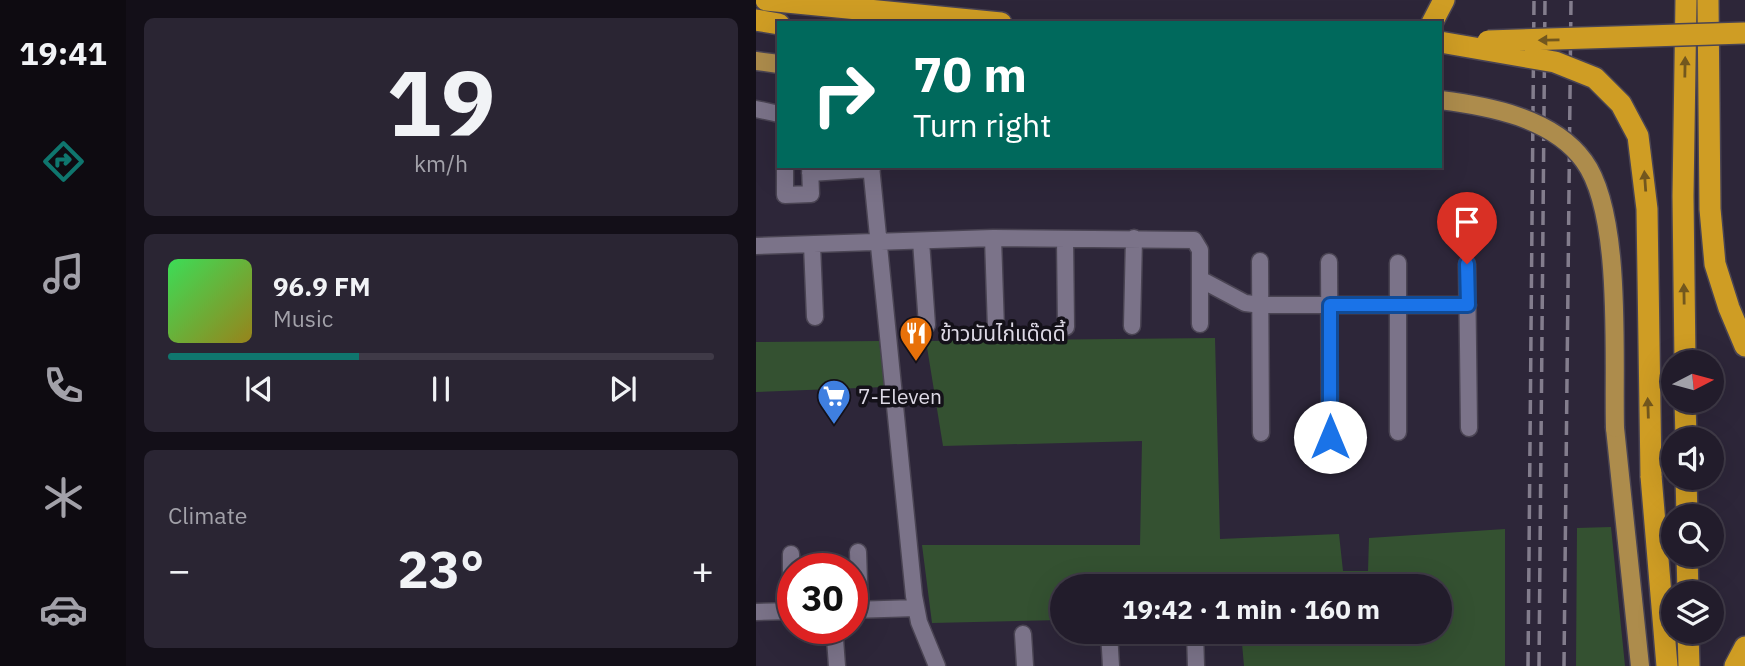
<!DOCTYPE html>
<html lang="en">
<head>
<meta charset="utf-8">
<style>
	body { margin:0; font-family:"IBM Plex Sans","Noto Sans Thai",sans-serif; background:#2a2533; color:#f1f3f6; height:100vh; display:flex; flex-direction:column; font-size:26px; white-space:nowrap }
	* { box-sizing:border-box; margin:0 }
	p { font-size:23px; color:#a2a1a9 }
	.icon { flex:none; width:38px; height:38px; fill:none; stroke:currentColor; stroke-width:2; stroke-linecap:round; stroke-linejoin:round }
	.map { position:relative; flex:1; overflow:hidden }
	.details { display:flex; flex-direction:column; gap:18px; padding:18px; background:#130f18; width:630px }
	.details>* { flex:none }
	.banner { position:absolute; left:21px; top:21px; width:665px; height:147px; border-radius:0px; box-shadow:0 7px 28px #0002,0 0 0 2px #3f3a47; background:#00695c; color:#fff; overflow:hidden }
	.needle { width:46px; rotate:84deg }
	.fabs { position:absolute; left:905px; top:350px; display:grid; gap:14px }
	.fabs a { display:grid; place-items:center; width:63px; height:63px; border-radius:50%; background:#221c2b; box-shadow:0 7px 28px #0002,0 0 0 2px #3f3a47; font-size:35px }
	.speed { position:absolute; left:21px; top:553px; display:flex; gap:14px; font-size:35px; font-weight:700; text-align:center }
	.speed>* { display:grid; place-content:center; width:91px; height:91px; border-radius:50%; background:#221c2b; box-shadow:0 7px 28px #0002,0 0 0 2px #3f3a47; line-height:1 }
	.speed .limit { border:10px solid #d22; background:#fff; color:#111 }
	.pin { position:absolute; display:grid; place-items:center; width:60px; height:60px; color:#fff; margin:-72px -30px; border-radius:50% 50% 50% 0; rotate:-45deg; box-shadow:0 0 7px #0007 }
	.pin .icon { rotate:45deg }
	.me { position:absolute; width:77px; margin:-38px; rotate:0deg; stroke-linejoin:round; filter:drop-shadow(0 0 5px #0008) }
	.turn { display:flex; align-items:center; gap:24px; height:147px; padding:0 21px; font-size:32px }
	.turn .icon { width:91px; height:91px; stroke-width:2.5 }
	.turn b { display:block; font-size:49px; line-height:60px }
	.big { font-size:52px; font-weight:700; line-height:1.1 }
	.details .card { flex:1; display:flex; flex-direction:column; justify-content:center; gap:10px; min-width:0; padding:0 24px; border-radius:10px; background:#2a2533 }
	.details .dial { align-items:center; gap:0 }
	.dial b { font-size:91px; line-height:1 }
	.song { display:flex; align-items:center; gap:21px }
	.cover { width:84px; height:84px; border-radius:10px; background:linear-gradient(135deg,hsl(130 70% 55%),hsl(50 70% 35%)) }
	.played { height:7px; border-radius:4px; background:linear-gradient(90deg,#0f766e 35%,#3f3a47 35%) }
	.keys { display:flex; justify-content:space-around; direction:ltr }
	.heat { display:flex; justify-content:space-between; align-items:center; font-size:38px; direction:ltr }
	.trip { position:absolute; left:294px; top:574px; width:402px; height:70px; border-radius:35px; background:#221c2b; box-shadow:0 7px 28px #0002,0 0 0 2px #3f3a47; font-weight:700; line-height:70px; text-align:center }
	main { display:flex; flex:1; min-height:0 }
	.dock { display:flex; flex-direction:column; width:126px; justify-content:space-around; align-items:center; background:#0e0b11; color:#a2a1a9 }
	.dock .icon { width:49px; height:49px }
	.dock .selected { color:#0f766e }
	.dock b { font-size:32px; color:#f1f3f6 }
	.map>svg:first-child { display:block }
</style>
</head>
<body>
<main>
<nav class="dock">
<b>19:41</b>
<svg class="icon selected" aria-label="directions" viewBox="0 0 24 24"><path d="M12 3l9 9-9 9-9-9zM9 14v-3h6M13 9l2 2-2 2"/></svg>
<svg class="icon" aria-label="music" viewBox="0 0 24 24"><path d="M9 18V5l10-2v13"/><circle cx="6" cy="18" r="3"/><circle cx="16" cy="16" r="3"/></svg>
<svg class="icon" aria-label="phone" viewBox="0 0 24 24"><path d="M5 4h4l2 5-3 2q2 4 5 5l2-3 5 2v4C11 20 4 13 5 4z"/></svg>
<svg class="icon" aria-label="climate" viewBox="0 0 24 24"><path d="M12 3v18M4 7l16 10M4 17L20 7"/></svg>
<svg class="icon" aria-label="car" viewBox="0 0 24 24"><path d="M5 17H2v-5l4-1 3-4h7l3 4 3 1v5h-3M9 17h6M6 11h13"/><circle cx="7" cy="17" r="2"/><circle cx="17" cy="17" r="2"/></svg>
</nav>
<section class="details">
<div class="card dial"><b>19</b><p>km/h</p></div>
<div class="card">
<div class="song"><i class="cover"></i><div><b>96.9 FM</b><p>Music</p></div></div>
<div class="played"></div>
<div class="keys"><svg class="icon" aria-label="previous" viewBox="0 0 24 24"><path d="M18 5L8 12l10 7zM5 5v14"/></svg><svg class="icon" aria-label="pause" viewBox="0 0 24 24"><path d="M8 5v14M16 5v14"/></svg><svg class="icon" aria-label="next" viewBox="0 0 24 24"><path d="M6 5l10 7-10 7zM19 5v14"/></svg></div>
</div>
<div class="card"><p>Climate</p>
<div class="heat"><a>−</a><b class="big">23°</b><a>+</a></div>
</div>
</section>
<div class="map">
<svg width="989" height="666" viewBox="0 0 989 666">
	<rect width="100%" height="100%" fill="#2d2639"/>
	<!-- green -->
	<path fill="#345131" d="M459,338L464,539L583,534L587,571H612L613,538L749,529V666H488L485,632H684V586H306V620L176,623L166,545H384L386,441L187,446L170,341Z
		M123,341L129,387L0,392V342Z
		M855,527L869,666H820L821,528Z"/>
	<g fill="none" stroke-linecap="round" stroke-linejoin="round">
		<defs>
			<path id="minor" d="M0,109L23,114
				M29,166V195L55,194L54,166
				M115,166L158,596L163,622L181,666
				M54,173L116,169
				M237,238L240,329
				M309,239L310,327
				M165,241L171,325
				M56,245L59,317
				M0,246L237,238L438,240L444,250V324
				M504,261L505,433
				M573,262L574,437
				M711,264L713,428
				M444,279L489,303L506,305H712
				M376,326L378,238
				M642,432V263
				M102,552L104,610
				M35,554V611
				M96,610L160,608
				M0,612L37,611
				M353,632L355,666
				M439,633L440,666
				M267,634L269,666
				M79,639L81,666"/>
			<path id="major" d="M0,61L23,64
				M859,428L884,666"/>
			<path id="highway" d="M10,0L245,23
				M952,0L954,209L959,264L973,308L989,346
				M0,20L23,24
				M676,23L688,0
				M929,362L927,196L930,0
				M929,401L930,439
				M895,476L911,666
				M930,478L931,516
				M931,555L932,593
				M932,632L933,666
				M979,666L989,647"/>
		</defs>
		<!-- minor casing -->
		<use href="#minor" stroke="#4a4453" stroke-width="19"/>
		<!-- major casing -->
		<use href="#major" stroke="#4a4453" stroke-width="21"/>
		<!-- highway casing -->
		<use href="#highway" stroke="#4a4453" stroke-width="24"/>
		<!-- minor -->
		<use href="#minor" stroke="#7b7389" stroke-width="16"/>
		<!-- major -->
		<use href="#major" stroke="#ad8c4c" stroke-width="18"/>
		<!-- highway -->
		<use href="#highway" stroke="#cf9d24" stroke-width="21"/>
		<!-- rail -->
		<path stroke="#837d8d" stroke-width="3.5" stroke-dasharray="14 7" stroke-linecap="butt" d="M772,666L778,0
			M783,666L789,0
			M808,666L815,0"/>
		<defs>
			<path id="major-bridge" d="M684,100C733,106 797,118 828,161C867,214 857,360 859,428"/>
			<path id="highway-bridge" d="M732,41L989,33
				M684,42L799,62L839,78L865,104L882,136L891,209L895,476"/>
		</defs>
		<!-- major-bridge casing -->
		<use href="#major-bridge" stroke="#4a4453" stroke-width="21" stroke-linecap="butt"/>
		<!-- highway-bridge casing -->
		<use href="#highway-bridge" stroke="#4a4453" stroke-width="24" stroke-linecap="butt"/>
		<!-- major-bridge -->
		<use href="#major-bridge" stroke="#ad8c4c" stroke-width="18"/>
		<!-- highway-bridge -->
		<use href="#highway-bridge" stroke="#cf9d24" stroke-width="21"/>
	</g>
	<!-- one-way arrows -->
	<defs><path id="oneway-solid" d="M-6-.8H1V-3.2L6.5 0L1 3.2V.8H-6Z" transform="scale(1.75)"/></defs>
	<g fill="#72571e">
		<use href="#oneway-solid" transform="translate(793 40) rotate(179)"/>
		<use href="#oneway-solid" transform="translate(929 67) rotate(-89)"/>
		<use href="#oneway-solid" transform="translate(889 181) rotate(-94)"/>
		<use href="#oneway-solid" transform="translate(928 294) rotate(-91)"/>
		<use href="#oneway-solid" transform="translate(892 408) rotate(-92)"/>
	</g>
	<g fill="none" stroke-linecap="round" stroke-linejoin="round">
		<defs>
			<path id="route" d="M574,437V305H712L711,264"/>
		</defs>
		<!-- route casing -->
		<use href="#route" stroke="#114b97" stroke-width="18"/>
		<!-- route -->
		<use href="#route" stroke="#1a73e8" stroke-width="12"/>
	</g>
	<!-- icons -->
	<defs>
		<symbol id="restaurant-pin" viewBox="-11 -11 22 30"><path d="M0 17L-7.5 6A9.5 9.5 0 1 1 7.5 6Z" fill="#e8710a" stroke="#141119"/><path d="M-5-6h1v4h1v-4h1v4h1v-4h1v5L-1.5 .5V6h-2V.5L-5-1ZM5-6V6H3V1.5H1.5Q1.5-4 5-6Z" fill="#fff"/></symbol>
		<symbol id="supermarket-pin" viewBox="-11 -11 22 30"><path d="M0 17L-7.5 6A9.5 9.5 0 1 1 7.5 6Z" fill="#3f7fe0" stroke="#141119"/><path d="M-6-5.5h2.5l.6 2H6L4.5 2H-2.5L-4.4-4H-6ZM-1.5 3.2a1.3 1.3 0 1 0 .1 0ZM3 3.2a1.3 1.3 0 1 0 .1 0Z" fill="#fff"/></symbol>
	</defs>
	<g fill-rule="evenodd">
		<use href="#restaurant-pin" x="141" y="314" width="38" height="52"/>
		<use href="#supermarket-pin" x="59" y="377" width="38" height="52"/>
	</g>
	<g text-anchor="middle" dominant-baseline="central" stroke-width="7" stroke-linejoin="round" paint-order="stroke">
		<!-- poi labels -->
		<g font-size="21" fill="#ddd9e5" stroke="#141119" text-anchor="start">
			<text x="184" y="333">ข้าวมันไก่แด๊ดดี้</text>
			<text x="102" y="396">7-Eleven</text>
		</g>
	</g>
</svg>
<div class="fabs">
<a><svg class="needle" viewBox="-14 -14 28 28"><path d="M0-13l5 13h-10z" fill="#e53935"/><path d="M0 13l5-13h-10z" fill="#a2a1a9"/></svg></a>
<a><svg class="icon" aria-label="sound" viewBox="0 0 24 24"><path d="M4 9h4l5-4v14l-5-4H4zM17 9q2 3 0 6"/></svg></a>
<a><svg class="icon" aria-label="search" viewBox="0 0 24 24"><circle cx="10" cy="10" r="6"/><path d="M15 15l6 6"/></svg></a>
<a><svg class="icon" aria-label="layers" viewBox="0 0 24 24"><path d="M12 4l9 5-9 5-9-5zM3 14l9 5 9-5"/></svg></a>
</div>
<div class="speed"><div class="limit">30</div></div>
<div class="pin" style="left:711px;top:264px;background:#d93025"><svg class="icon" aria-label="arrive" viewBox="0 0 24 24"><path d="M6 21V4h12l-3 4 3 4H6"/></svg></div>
<svg class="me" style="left:574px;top:437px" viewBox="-20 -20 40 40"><circle r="19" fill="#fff"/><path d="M0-13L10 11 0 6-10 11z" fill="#1a73e8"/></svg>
<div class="trip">19:42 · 1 min · 160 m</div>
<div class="banner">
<div class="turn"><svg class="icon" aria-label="right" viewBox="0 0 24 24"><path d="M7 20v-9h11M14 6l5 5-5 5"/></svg><div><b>70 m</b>Turn right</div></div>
</div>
</div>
</main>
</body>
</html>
